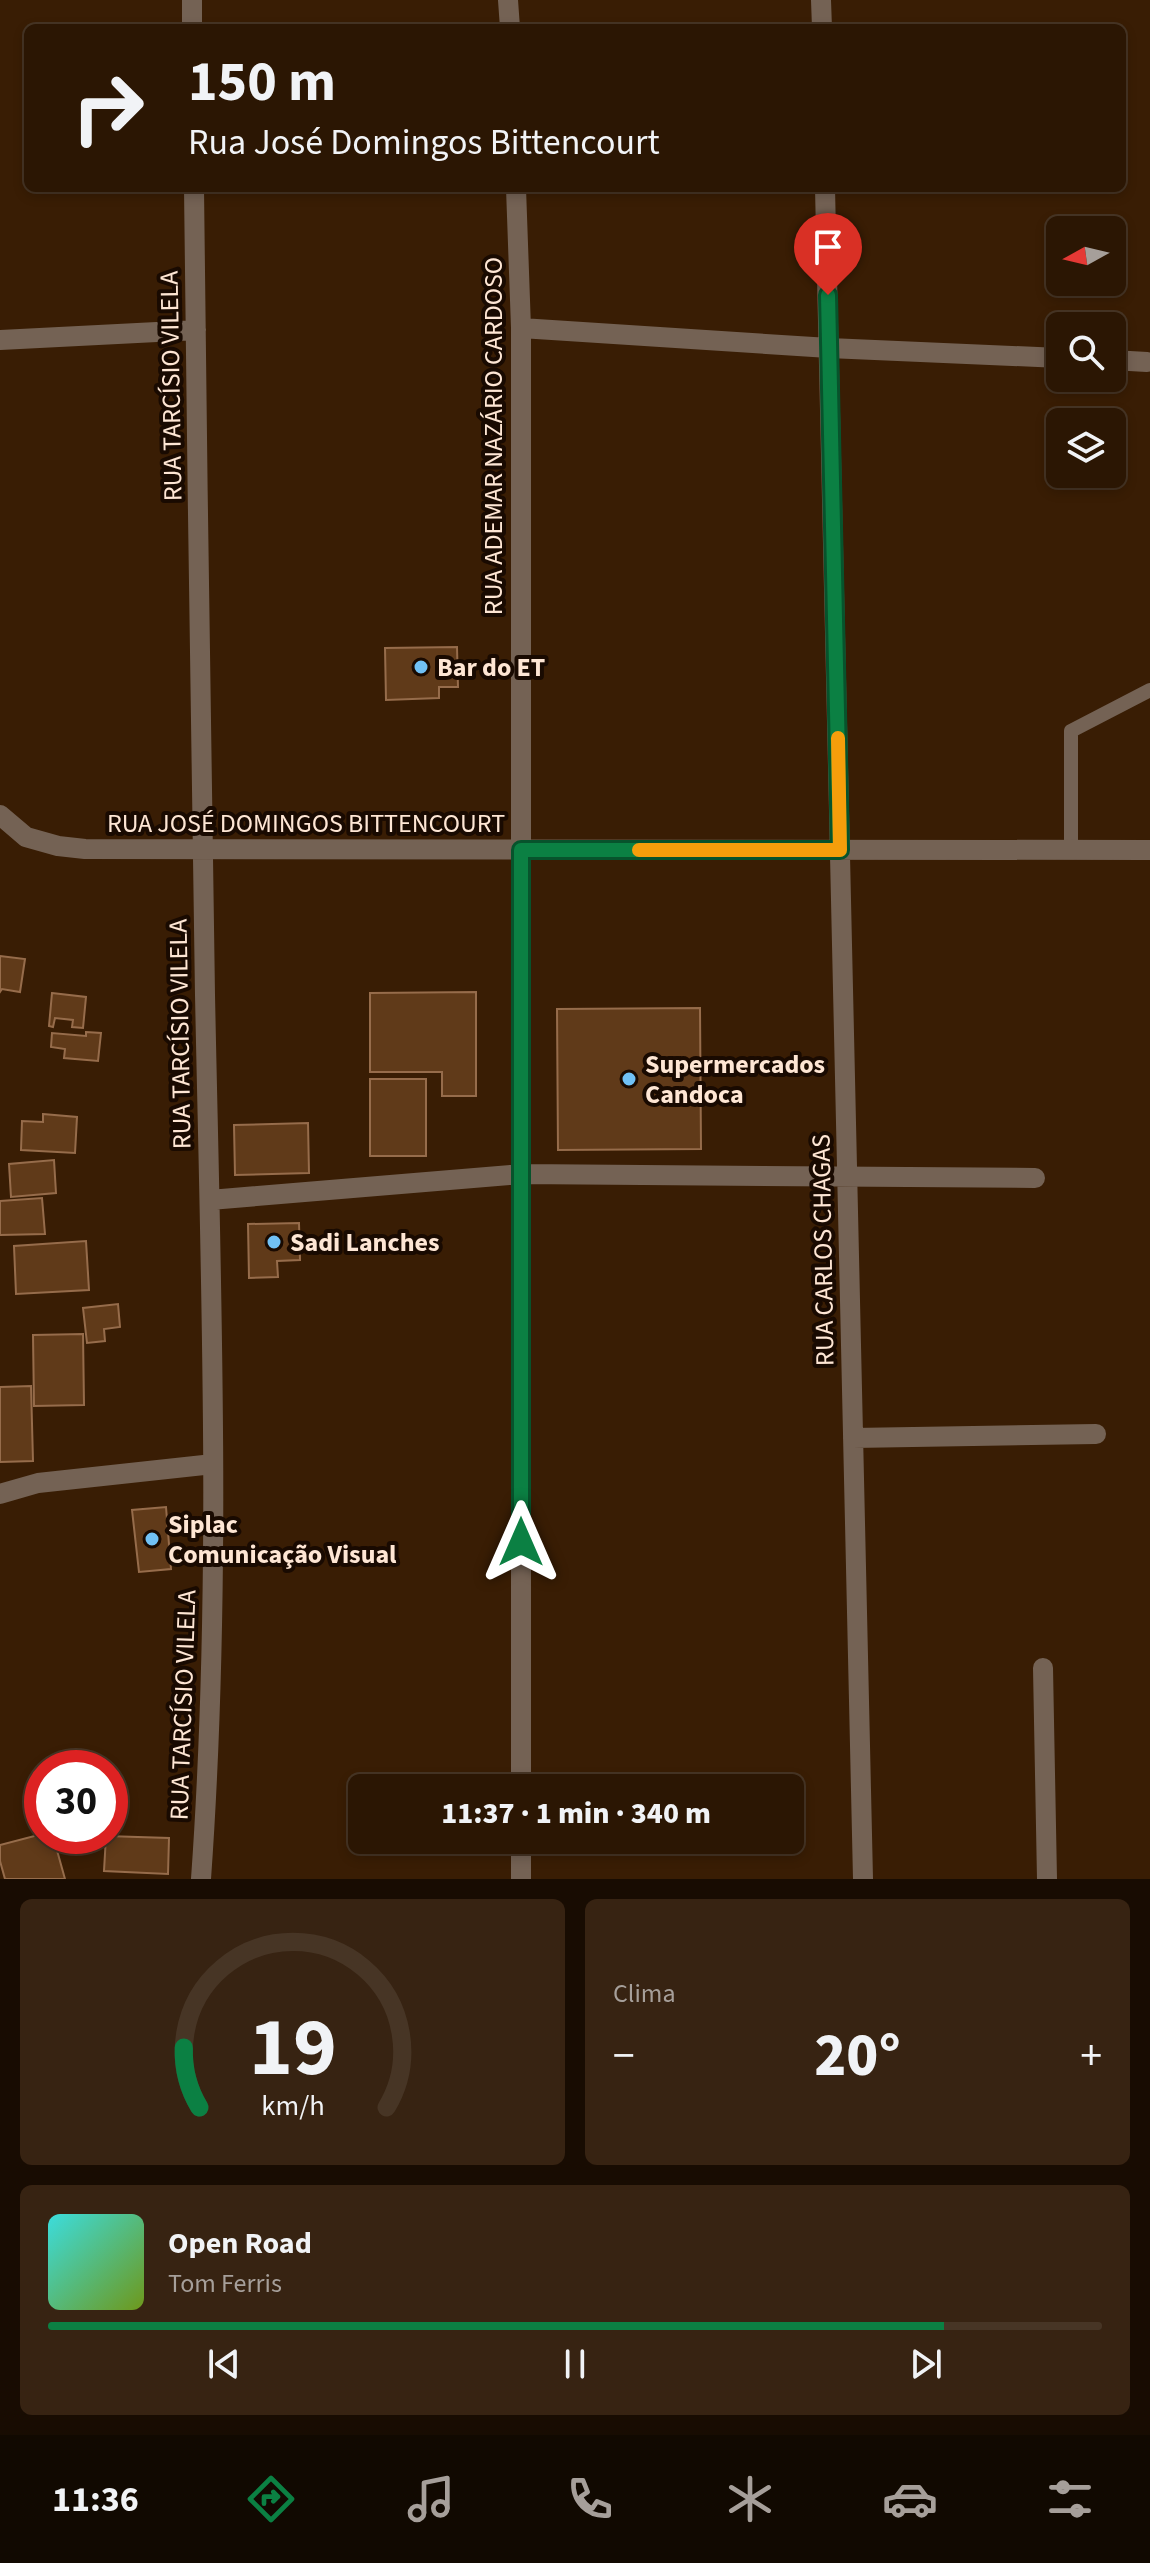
<!DOCTYPE html>
<html lang="pt">
<head>
<meta charset="utf-8">
<style>
	body { margin:0; font-family:"Source Sans 3",sans-serif; background:#372312; color:#f1f3f6; height:100vh; display:flex; flex-direction:column; font-size:30px; white-space:nowrap }
	* { box-sizing:border-box; margin:0 }
	p { font-size:26px; color:#a69f9a }
	.icon { flex:none; width:44px; height:44px; fill:none; stroke:currentColor; stroke-width:2; stroke-linecap:round; stroke-linejoin:round }
	.map { position:relative; height:1879px; overflow:hidden }
	.panel { display:flex; flex-direction:column; gap:20px; padding:20px; background:#180c02; flex:1 }
	.panel>* { flex:none }
	.hud { position:absolute; left:24px; top:24px; width:1102px; height:168px; border-radius:12px; box-shadow:0 4px 12px #0003,0 0 0 2px #473525; background:#2b1603; color:#f1f3f6; overflow:hidden }
	.needle { width:52px; rotate:262deg }
	.controls { position:absolute; left:1046px; top:216px; display:grid; gap:16px }
	.controls a { display:grid; place-items:center; width:80px; height:80px; border-radius:12px; background:#2b1603; box-shadow:0 4px 12px #0003,0 0 0 2px #473525; font-size:40px }
	.speed { position:absolute; left:24px; top:1750px; display:flex; gap:16px; font-size:40px; font-weight:700; text-align:center }
	.speed>* { display:grid; place-content:center; width:104px; height:104px; border-radius:50%; background:#2b1603; box-shadow:0 4px 12px #0003,0 0 0 2px #473525; line-height:1 }
	.speed .limit { border:12px solid #d22; background:#fff; color:#111 }
	.pin { position:absolute; display:grid; place-items:center; width:68px; height:68px; color:#fff; margin:-82px -34px; border-radius:50% 50% 50% 0; rotate:-45deg; box-shadow:0 0 8px #0007 }
	.pin .icon { rotate:45deg }
	.me { position:absolute; width:88px; margin:-44px; rotate:0deg; stroke-linejoin:round; filter:drop-shadow(0 0 6px #0008) }
	.turn { display:flex; align-items:center; gap:28px; height:168px; padding:0 32px; font-size:36px }
	.turn .icon { width:104px; height:104px; stroke-width:2.5 }
	.turn b { display:block; font-size:56px; line-height:68px }
	.big { font-size:60px; font-weight:800; line-height:1.1 }
	.panel .card { flex:1; display:flex; flex-direction:column; justify-content:center; gap:12px; min-width:0; padding:0 28px; border-radius:12px; background:#372312 }
	.panel .dial { align-items:center; gap:0 }
	.dial svg { height:208px; overflow:visible; fill:none; stroke:#473525; stroke-width:7; stroke-linecap:round; text-anchor:middle }
	.dial text { fill:#f1f3f6; stroke:none }
	.song { display:flex; align-items:center; gap:24px }
	.cover { width:96px; height:96px; border-radius:12px; background:linear-gradient(135deg,hsl(180 70% 55%),hsl(80 70% 35%)) }
	.played { height:8px; border-radius:4px; background:linear-gradient(90deg,#0b8043 85%,#473525 85%) }
	.keys { display:flex; justify-content:space-around; direction:ltr }
	.heat { display:flex; justify-content:space-between; align-items:center; font-size:44px; direction:ltr }
	.panel .tiles { flex:1; display:grid; gap:20px; grid-template-columns:1fr 1fr }
	.card:last-child { grid-column:span 2 }
	.trip { position:absolute; left:348px; top:1774px; width:456px; height:80px; border-radius:12px; background:#2b1603; box-shadow:0 4px 12px #0003,0 0 0 2px #473525; font-weight:800; line-height:80px; text-align:center }
	.tab-bar { display:flex; height:128px; justify-content:space-around; align-items:center; background:#110901; color:#a69f9a }
	.tab-bar .icon { width:56px; height:56px }
	.tab-bar .on { color:#0b8043 }
	.tab-bar b { font-size:36px; color:#f1f3f6 }
	.map>svg:first-child { display:block }
</style>
</head>
<body>
<div class="map">
<svg width="1150" height="1879" viewBox="0 0 1150 1879">
	<rect width="100%" height="100%" fill="#391d04"/>
	<!-- building -->
	<path fill="#603a19" stroke="#966c4b" stroke-width="2" d="M457,647L458,687H439V698L386,700L385,648Z
		M0,956L25,959L20,992L2,989L0,992Z
		M476,992V1096H442V1072H370V993Z
		M52,993L86,997L83,1028L72,1027L73,1020L55,1018L53,1027L49,1026Z
		M700,1008L701,1149L558,1150L557,1009Z
		M86,1032L101,1033L98,1061L64,1058L65,1049L51,1047L52,1033L86,1036Z
		M370,1079H426V1156H370Z
		M43,1114L77,1117L75,1153L21,1150L22,1121L43,1122Z
		M308,1123L309,1173L235,1175L234,1125Z
		M54,1160L56,1193L11,1197L9,1164Z
		M42,1198L45,1234L0,1235V1201Z
		M299,1223L300,1260L277,1261L278,1277L249,1278L248,1224Z
		M86,1241L89,1290L16,1294L14,1246Z
		M118,1304L120,1327L104,1329L105,1341L87,1343L83,1308Z
		M83,1334L84,1405L34,1406L33,1335Z
		M31,1386L33,1461L0,1462V1387Z
		M166,1507L171,1569L139,1572L132,1510Z
		M42,1834V1836H53L65,1879H5L0,1861V1845Z
		M106,1836L169,1838L168,1874L104,1871Z"/>
	<g fill="none" stroke-linecap="round" stroke-linejoin="round">
		<!-- lane -->
		<path stroke="#746254" stroke-width="14" d="M1071,850V731L1150,690"/>
		<!-- street -->
		<path stroke="#746254" stroke-width="20" d="M192,0V28
			M508,0L510,28
			M821,0L822,28
			M194,188C198,457 199,726 205,995C211,1290 222,1585 201,1879
			M516,188L521,328V1788
			M825,188L863,1879
			M521,328L829,348L1060,358
			M0,340L196,330
			M1112,360L1147,362
			M0,815L26,837L58,846L85,849L1150,850
			M210,1200L521,1174L1035,1178
			M853,1438L1096,1434
			M0,1494L38,1483L213,1464
			M1043,1668L1047,1879
			M521,1879V1840"/>
	</g>
	<g fill="none" stroke-linecap="round" stroke-linejoin="round">
		<defs>
			<path id="route" d="M521,1542V850H840L828,295"/>
		</defs>
		<!-- route casing -->
		<use href="#route" stroke="#07532c" stroke-width="20"/>
		<!-- route -->
		<use href="#route" stroke="#0b8043" stroke-width="14"/>
		<!-- slow -->
		<path stroke="#f59e0b" stroke-width="14" d="M639,850H840L838,738"/>
	</g>
	<!-- markers -->
	<g fill="#71c1f5" stroke="#190a01" stroke-width="3">
		<circle cx="421" cy="667" r="8"/>
		<circle cx="629" cy="1079" r="8"/>
		<circle cx="274" cy="1242" r="8"/>
		<circle cx="152" cy="1539" r="8"/>
	</g>
	<g text-anchor="middle" dominant-baseline="central" stroke-width="8" stroke-linejoin="round" paint-order="stroke">
		<!-- street labels -->
		<g font-size="26" fill="#fee6d4" stroke="#190a01">
			<text transform="translate(171 386) rotate(-91)">RUA TARCÍSIO VILELA</text>
			<text transform="translate(493 436) rotate(-90)">RUA ADEMAR NAZÁRIO CARDOSO</text>
			<text x="306" y="823">RUA JOSÉ DOMINGOS BITTENCOURT</text>
			<text transform="translate(180 1034) rotate(-91)">RUA TARCÍSIO VILELA</text>
			<text transform="translate(823 1250) rotate(-91)">RUA CARLOS CHAGAS</text>
			<text transform="translate(183 1705) rotate(-88)">RUA TARCÍSIO VILELA</text>
		</g>
		<!-- poi labels -->
		<g font-size="26" font-weight="bold" fill="#fee6d4" stroke="#190a01" text-anchor="start">
			<text x="437" y="667">Bar do ET</text>
			<text x="645" y="1064">Supermercados<tspan x="645" dy="30">Candoca</tspan></text>
			<text x="290" y="1242">Sadi Lanches</text>
			<text x="168" y="1524">Siplac<tspan x="168" dy="30">Comunicação Visual</tspan></text>
		</g>
	</g>
</svg>
<div class="controls">
<a><svg class="needle" viewBox="-14 -14 28 28"><path d="M0-13l5 13h-10z" fill="#e53935"/><path d="M0 13l5-13h-10z" fill="#a69f9a"/></svg></a>
<a><svg class="icon" aria-label="search" viewBox="0 0 24 24"><circle cx="10" cy="10" r="6"/><path d="M15 15l6 6"/></svg></a>
<a><svg class="icon" aria-label="layers" viewBox="0 0 24 24"><path d="M12 4l9 5-9 5-9-5zM3 14l9 5 9-5"/></svg></a>
</div>
<div class="speed"><div class="limit">30</div></div>
<div class="pin" style="left:828px;top:295px;background:#d93025"><svg class="icon" aria-label="arrive" viewBox="0 0 24 24"><path d="M6 21V4h12l-3 4 3 4H6"/></svg></div>
<svg class="me" style="left:521px;top:1542px" viewBox="-20 -20 40 40"><path d="M0-17L14 15 0 8-14 15z" fill="#0b8043" stroke="#fff" stroke-width="4"/></svg>
<div class="trip">11:37 · 1 min · 340 m</div>
<div class="hud">
<div class="turn"><svg class="icon" aria-label="right" viewBox="0 0 24 24"><path d="M7 20v-9h11M14 6l5 5-5 5"/></svg><div><b>150 m</b>Rua José Domingos Bittencourt</div></div>
</div>
</div>
<section class="panel">
<div class="tiles">
<div class="card dial"><svg viewBox="0 0 100 80">
<path d="M14 69A42 42 0 1 1 86 69"/>
<path d="M14 69A42 42 0 0 1 8 46" stroke="#0b8043"/>
<text x="50" y="56" font-size="32" font-weight="700">19</text>
<text x="50" y="72" font-size="11">km/h</text>
</svg></div>
<div class="card"><p>Clima</p>
<div class="heat"><a>−</a><b class="big">20°</b><a>+</a></div>
</div>
<div class="card">
<div class="song"><i class="cover"></i><div><b>Open Road</b><p>Tom Ferris</p></div></div>
<div class="played"></div>
<div class="keys"><svg class="icon" aria-label="previous" viewBox="0 0 24 24"><path d="M18 5L8 12l10 7zM5 5v14"/></svg><svg class="icon" aria-label="pause" viewBox="0 0 24 24"><path d="M8 5v14M16 5v14"/></svg><svg class="icon" aria-label="next" viewBox="0 0 24 24"><path d="M6 5l10 7-10 7zM19 5v14"/></svg></div>
</div>
</div>
</section>
<nav class="tab-bar">
<b>11:36</b>
<svg class="icon on" aria-label="directions" viewBox="0 0 24 24"><path d="M12 3l9 9-9 9-9-9zM9 14v-3h6M13 9l2 2-2 2"/></svg>
<svg class="icon" aria-label="music" viewBox="0 0 24 24"><path d="M9 18V5l10-2v13"/><circle cx="6" cy="18" r="3"/><circle cx="16" cy="16" r="3"/></svg>
<svg class="icon" aria-label="phone" viewBox="0 0 24 24"><path d="M5 4h4l2 5-3 2q2 4 5 5l2-3 5 2v4C11 20 4 13 5 4z"/></svg>
<svg class="icon" aria-label="climate" viewBox="0 0 24 24"><path d="M12 3v18M4 7l16 10M4 17L20 7"/></svg>
<svg class="icon" aria-label="car" viewBox="0 0 24 24"><path d="M5 17H2v-5l4-1 3-4h7l3 4 3 1v5h-3M9 17h6M6 11h13"/><circle cx="7" cy="17" r="2"/><circle cx="17" cy="17" r="2"/></svg>
<svg class="icon" aria-label="filters" viewBox="0 0 24 24"><path d="M4 7h16M4 17h16"/><circle cx="9" cy="7" r="2"/><circle cx="15" cy="17" r="2"/></svg>
</nav>
</body>
</html>
